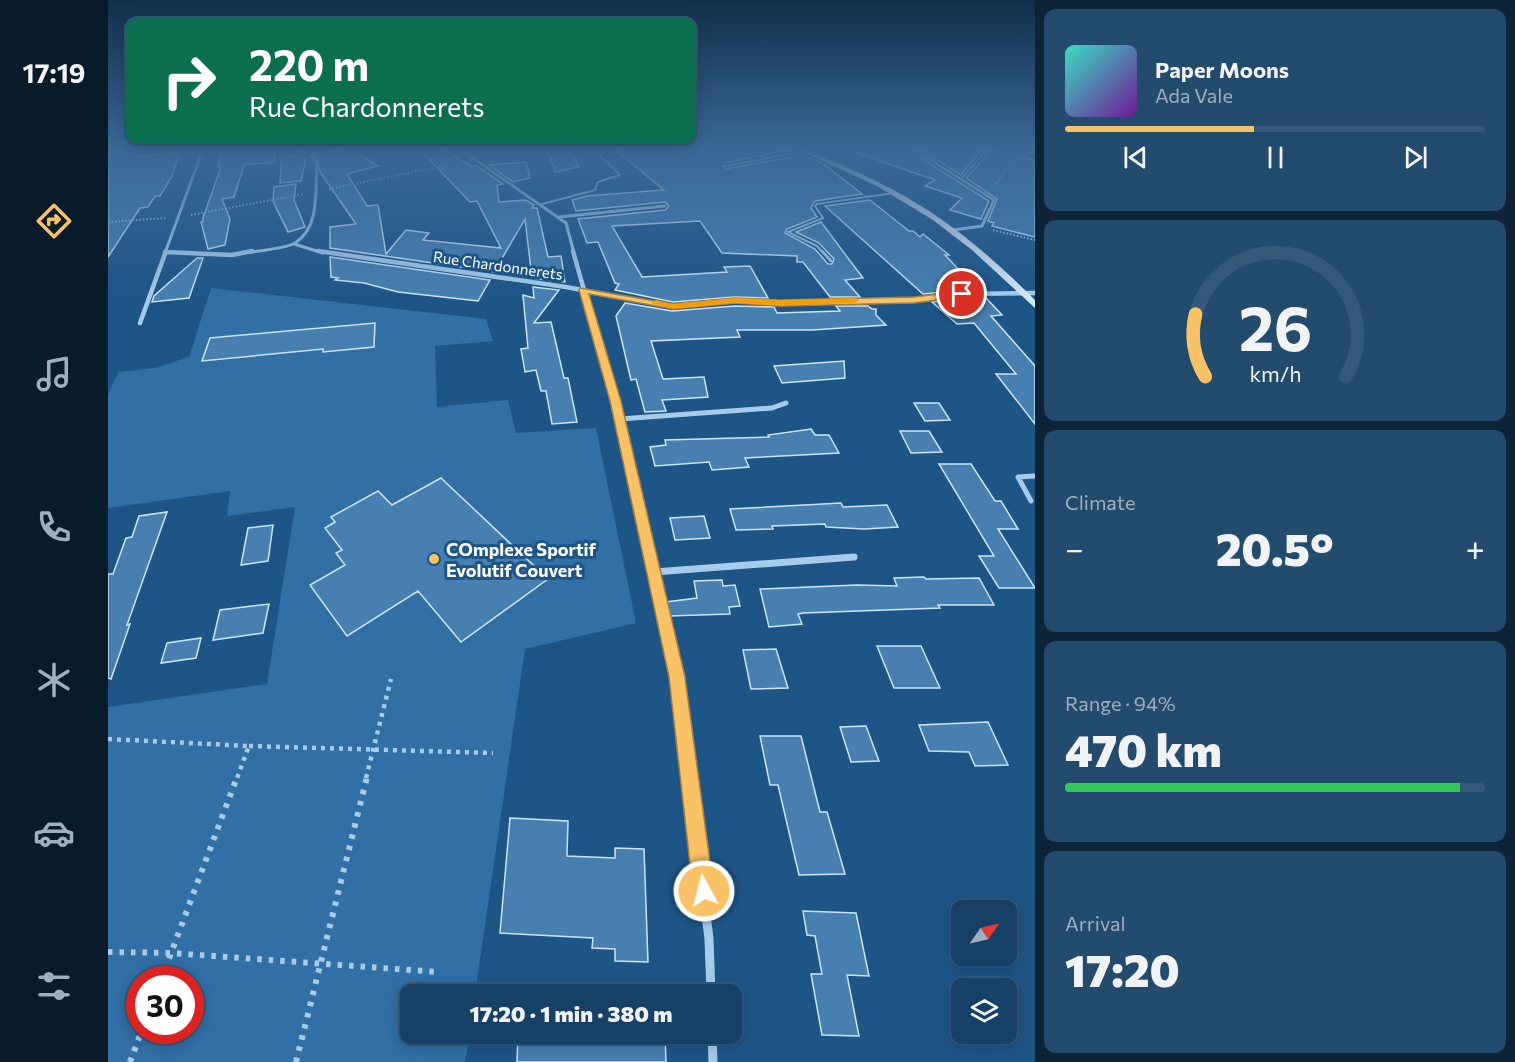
<!DOCTYPE html>
<html lang="en">
<head>
<meta charset="utf-8">
<style>
	body { margin:0; font-family:Commissioner,sans-serif; background:#234b6e; color:#f1f3f6; height:100vh; display:flex; flex-direction:column; font-size:22px; white-space:nowrap }
	* { box-sizing:border-box; margin:0 }
	p { font-size:20px; color:#9eafbf }
	.icon { flex:none; width:33px; height:33px; fill:none; stroke:currentColor; stroke-width:2; stroke-linecap:round; stroke-linejoin:round }
	.map { position:relative; flex:1; overflow:hidden }
	.sheet { display:flex; flex-direction:column; gap:9px; padding:9px; background:#0c2338; width:480px }
	.sheet>* { flex:none }
	.guide { position:absolute; left:18px; top:18px; width:570px; height:126px; border-radius:12px; box-shadow:0 3px 15px #0003,0 0 0 2px #355979; background:#0b6e4f; color:#fff; overflow:hidden }
	.needle { width:39px; rotate:56deg }
	.buttons { position:absolute; left:843px; top:900px; display:grid; gap:12px }
	.buttons a { display:grid; place-items:center; width:66px; height:66px; border-radius:12px; background:#164065; box-shadow:0 3px 15px #0003,0 0 0 2px #355979; font-size:30px }
	.speed { position:absolute; left:18px; top:966px; display:flex; gap:12px; font-size:30px; font-weight:700; text-align:center }
	.speed>* { display:grid; place-content:center; width:78px; height:78px; border-radius:50%; background:#164065; box-shadow:0 3px 15px #0003,0 0 0 2px #355979; line-height:1 }
	.speed .limit { border:9px solid #d22; background:#fff; color:#111 }
	.pin { position:absolute; display:grid; place-items:center; width:51px; height:51px; color:#fff; margin:-26px; border:3px solid #fff; border-radius:50%; box-shadow:0 2px 6px #0007 }
	.me { position:absolute; width:66px; margin:-33px; rotate:353deg; stroke-linejoin:round; filter:drop-shadow(0 0 4px #0008) }
	.turn { display:flex; align-items:center; gap:21px; height:126px; padding:0 24px; font-size:27px }
	.turn .icon { width:78px; height:78px; stroke-width:2.5 }
	.turn b { display:block; font-size:42px; line-height:51px }
	.big { font-size:45px; font-weight:800; line-height:1.1 }
	.sheet .widget { flex:1; display:flex; flex-direction:column; justify-content:center; gap:9px; min-width:0; padding:0 21px; border-radius:12px; background:#234b6e }
	.sheet .dial { align-items:center; gap:0 }
	.dial svg { height:156px; overflow:visible; fill:none; stroke:#355979; stroke-width:7; stroke-linecap:round; text-anchor:middle }
	.dial text { fill:#f1f3f6; stroke:none }
	.song { display:flex; align-items:center; gap:18px }
	.cover { width:72px; height:72px; border-radius:9px; background:linear-gradient(135deg,hsl(170 70% 55%),hsl(280 70% 35%)) }
	.played { height:6px; border-radius:3px; background:linear-gradient(90deg,#fac266 45%,#355979 45%) }
	.keys { display:flex; justify-content:space-around; direction:ltr }
	.heat { display:flex; justify-content:space-between; align-items:center; font-size:33px; direction:ltr }
	.charge { height:9px; border-radius:4px; background:linear-gradient(90deg,#34c759 94%,#355979 0) }
	.trip { position:absolute; left:292px; top:984px; width:342px; height:60px; border-radius:12px; background:#164065; box-shadow:0 3px 15px #0003,0 0 0 2px #355979; font-weight:800; line-height:60px; text-align:center }
	main { display:flex; flex:1; min-height:0 }
	.menu { display:flex; flex-direction:column; width:108px; justify-content:space-around; align-items:center; background:#091a28; color:#9eafbf }
	.menu .icon { width:42px; height:42px }
	.menu .current { color:#fac266 }
	.menu b { font-size:27px; color:#f1f3f6 }
	.map>svg:first-child { display:block }
</style>
</head>
<body>
<main>
<nav class="menu">
<b>17:19</b>
<svg class="icon current" aria-label="directions" viewBox="0 0 24 24"><path d="M12 3l9 9-9 9-9-9zM9 14v-3h6M13 9l2 2-2 2"/></svg>
<svg class="icon" aria-label="music" viewBox="0 0 24 24"><path d="M9 18V5l10-2v13"/><circle cx="6" cy="18" r="3"/><circle cx="16" cy="16" r="3"/></svg>
<svg class="icon" aria-label="phone" viewBox="0 0 24 24"><path d="M5 4h4l2 5-3 2q2 4 5 5l2-3 5 2v4C11 20 4 13 5 4z"/></svg>
<svg class="icon" aria-label="climate" viewBox="0 0 24 24"><path d="M12 3v18M4 7l16 10M4 17L20 7"/></svg>
<svg class="icon" aria-label="car" viewBox="0 0 24 24"><path d="M5 17H2v-5l4-1 3-4h7l3 4 3 1v5h-3M9 17h6M6 11h13"/><circle cx="7" cy="17" r="2"/><circle cx="17" cy="17" r="2"/></svg>
<svg class="icon" aria-label="filters" viewBox="0 0 24 24"><path d="M4 7h16M4 17h16"/><circle cx="9" cy="7" r="2"/><circle cx="15" cy="17" r="2"/></svg>
</nav>
<div class="map">
<svg width="927" height="1062" viewBox="0 0 927 1062">
	<rect width="100%" height="100%" fill="#1e5587"/>
	<!-- green -->
	<path fill="#316fa5" fill-rule="evenodd" d="M103,288L378,319L385,341L327,346L329,407L400,400L408,433L488,428L528,623L417,649L367,994H303V1034H362L357,1062H0V707L159,684L187,507L119,516L122,491L0,508V395L10,372L47,368L81,357ZM32,980H82V1030H32Z"/>
	<!-- building -->
	<path fill="#467fb0" stroke="#cce4f8" stroke-width="1.5" d="M0,149L38,156L72,152L64,176L52,196H47L40,207L32,208L0,257Z
		M115,149H167V162L136,165L126,197L114,199L122,219L117,245L100,249L93,222H95V218L113,167H110Z
		M243,149L270,166L239,174L259,206L270,205L278,254L298,230L321,233L315,240L393,248L369,201L362,202L311,149H336L362,166H369L395,184L389,185L391,202L418,200L426,205L424,208H429L440,257L453,256L457,282L424,278L417,219L386,272L222,248V227L248,224L212,172L209,157L203,153Z
		M438,149H462L471,167L448,172Z
		M506,149H686L617,163L615,166L618,169L695,155L714,163L754,194L707,201L703,208L709,217L679,229L677,233L707,249L720,264H724L726,259L711,243L688,232L713,222L755,278L737,280L752,297H722L695,262H689V256L614,253L592,221L504,226L534,277L619,272L616,267L642,266L660,298L627,297L565,302L507,290L511,284L507,283L490,242L479,243L470,219L557,210L561,206L557,202L468,211L464,200L479,196L556,190Z
		M747,149H801L803,152L881,201L873,219L842,210L854,198L817,186L827,180L746,152Z
		M812,149H878L927,160V237L884,226L886,223L880,221L889,199L858,178L878,156L877,151L872,152L853,175Z
		M188,155L198,159L193,181L172,183L174,156Z
		M418,162L422,178L405,182L381,165Z
		M188,184L186,200L197,227L180,232L165,201L166,187Z
		M762,200L801,231H805L812,237L815,234L841,255H837L869,289L815,294L717,206Z
		M222,257L382,280L370,301L290,292L256,283L227,280L230,278L223,277Z
		M89,258H95L81,298L44,302L46,296Z
		M425,287L451,290L426,323L443,322L456,378H460L469,422L444,424L438,391H433L428,370L417,372L413,349L420,348L415,295L426,298Z
		M854,298H878L894,315L883,316L927,366V424L888,374H908L866,323L849,324L824,302Z
		M517,303L564,311L627,306L666,307L669,313L732,311L728,306H760L764,309H768V315L778,325L704,330H629L632,337L543,341L555,379L596,377L600,397L554,400L558,411L537,412L528,379L523,380L508,316Z
		M267,323L266,347L215,352V349L94,361L102,338Z
		M736,361L737,378L674,383L666,366Z
		M806,403H831L842,420L817,421Z
		M703,429L707,435H721L731,453L637,458L641,467L604,470L601,462L547,466L542,447L558,445L557,440L661,437L660,435Z
		M792,431H821L834,452L803,453Z
		M831,464H863L887,501H893L910,529H890L927,588H891L871,556H886Z
		M333,478L440,579L353,642L310,591L239,636L202,585L237,565L228,553L234,550L217,528L227,522L223,517L270,491L284,505Z
		M733,503L735,507L779,505L790,527L756,529L718,527L717,524L664,526L665,529L628,530L622,509Z
		M59,512L19,625L22,624L3,679L0,678V574H5L18,538L24,537L31,516Z
		M596,516L602,538L567,540L562,518Z
		M165,525L160,561L133,565L140,528Z
		M816,577L818,579L871,578L886,605H830L832,608L695,613L690,614L694,624L661,627L652,589L749,585L789,586L786,578Z
		M614,580L615,586L627,585L632,606L621,607L622,614L561,616L558,602L589,598L586,581Z
		M161,604L155,633L105,640L112,610Z
		M93,638L88,658L53,663L59,643Z
		M769,646H813L832,688H786Z
		M668,649L680,688L643,689L635,650Z
		M880,722L900,765L867,766L861,752L821,751L811,725Z
		M758,726L771,761L743,762L732,727Z
		M652,736H693L712,812H719L737,874L691,875L670,785H662Z
		M402,818L460,821L459,856L507,858V848L536,849L540,962L507,961V949L484,948L485,938L392,933Z
		M695,911L748,913L761,976L739,975L751,1036L714,1035L703,974H714L707,936L699,935Z
		M410,1034H557L558,1062H409Z"/>
	<g fill="none" stroke-linecap="round" stroke-linejoin="round">
		<!-- path-far2 -->
		<path stroke="#a7cceb" stroke-width="2" stroke-dasharray="1.5 2" stroke-linecap="butt" d="M886,187L913,149
			M221,189L349,163
			M83,215L196,194
			M0,222L58,218
			M885,230L927,240"/>
		<!-- path-far1 -->
		<path stroke="#a7cceb" stroke-width="4.5" stroke-dasharray="4 5" stroke-linecap="butt" d="M0,739L141,746L129,778
			M141,746L385,753
			M258,778L283,679"/>
		<!-- path -->
		<path stroke="#a7cceb" stroke-width="6" stroke-dasharray="4.5 7" stroke-linecap="butt" d="M0,952L63,953L331,972
			M53,980L129,777
			M22,1062L34,1030
			M188,1062L259,777"/>
		<!-- service-far1 -->
		<path stroke="#a7cceb" stroke-width="2" d="M618,166L696,151
			M854,178L875,154
			M434,204L487,190L490,182L512,175L489,152
			M715,253L709,246L680,232L715,218L707,206L709,204L786,193"/>
		<!-- service -->
		<path stroke="#a7cceb" stroke-width="3" d="M714,251L723,261"/>
		<!-- minor-far4 -->
		<path stroke="#a7cceb" stroke-width="3" d="M352,149L458,223L466,253
			M805,149L886,200L874,226L845,230
			M451,217L557,206
			M186,244L215,253
			M57,252L77,253
			M57,253L91,160L92,149
			M136,253C148,251 177,249 187,243C212,228 207,191 209,165L206,158L184,149"/>
		<!-- minor-far3 -->
		<path stroke="#a7cceb" stroke-width="4.5" d="M210,251L458,287L565,307L627,301L672,303L806,300L854,294L927,293
			M465,251L503,386
			M57,252L124,255L144,251
			M32,323L58,251"/>
		<!-- minor-far2 -->
		<path stroke="#a7cceb" stroke-width="5" d="M503,385L543,558
			M512,419L664,408L678,403
			M923,501L910,477L927,476
			M737,558L746,557"/>
		<!-- minor-far1 -->
		<path stroke="#a7cceb" stroke-width="7" d="M542,556L569,677L581,778
			M546,572L746,557"/>
		<!-- minor -->
		<path stroke="#a7cceb" stroke-width="9" d="M581,777L601,939L603,994
			M604,1034L605,1062"/>
		<!-- secondary -->
		<path fill="#d3e6f8" fill-rule="evenodd" d="M688,149H695C742,168 788,188 830,217C865,241 897,270 927,300V308L864,250L825,220L769,186Z"/>
	</g>
	<!-- sky -->
	<linearGradient id="sky" x2="0" y2="1"><stop stop-color="#102f4a"/><stop offset="0.5" stop-color="#3b6896"/><stop offset="1" stop-color="#3b6896" stop-opacity="0"/></linearGradient>
	<rect width="927" height="297" fill="url(#sky)"/>
	<!-- route -->
	<path fill="#fac266" stroke="#a27e42" stroke-width="1.5" d="M472,288L565,304L627,298L672,300L806,297L854,291L858,294L854,297L806,303L672,306L627,303L565,309L481,294L513,401L577,677L606,891L603,899L596,902L588,899L585,891L561,677L502,401L471,290Z"/>
	<!-- slow -->
	<path fill="#f59e0b" d="M627,298L672,300L746,298L751,300L746,303L672,306L627,303L565,309L543,303L548,300L565,304Z"/>
	<!-- markers -->
	<circle fill="#fac266" stroke="#1e5587" stroke-width="2" cx="326" cy="559" r="6"/>
	<g text-anchor="middle" dominant-baseline="central" stroke-width="6" stroke-linejoin="round" paint-order="stroke">
		<!-- far-street labels -->
		<g font-size="15" fill="#fff" stroke="#1e5587">
			<text transform="translate(390 265) rotate(8)">Rue Chardonnerets</text>
		</g>
		<!-- poi labels -->
		<g font-size="18" font-weight="bold" fill="#fff" stroke="#1e5587" text-anchor="start">
			<text x="338" y="549">COmplexe Sportif<tspan x="338" dy="21">Evolutif Couvert</tspan></text>
		</g>
	</g>
</svg>
<div class="buttons">
<a><svg class="needle" viewBox="-14 -14 28 28"><path d="M0-13l5 13h-10z" fill="#e53935"/><path d="M0 13l5-13h-10z" fill="#9eafbf"/></svg></a>
<a><svg class="icon" aria-label="layers" viewBox="0 0 24 24"><path d="M12 4l9 5-9 5-9-5zM3 14l9 5 9-5"/></svg></a>
</div>
<div class="speed"><div class="limit">30</div></div>
<div class="pin" style="left:854px;top:294px;background:#d93025"><svg class="icon" aria-label="arrive" viewBox="0 0 24 24"><path d="M6 21V4h12l-3 4 3 4H6"/></svg></div>
<svg class="me" style="left:596px;top:891px" viewBox="-20 -20 40 40"><circle r="17" fill="#fac266" stroke="#fff" stroke-width="3"/><path d="M0-11L8 9 0 5-8 9z" fill="#fff"/></svg>
<div class="trip">17:20 · 1 min · 380 m</div>
<div class="guide">
<div class="turn"><svg class="icon" aria-label="right" viewBox="0 0 24 24"><path d="M7 20v-9h11M14 6l5 5-5 5"/></svg><div><b>220 m</b>Rue Chardonnerets</div></div>
</div>
</div>
<section class="sheet">
<div class="widget">
<div class="song"><i class="cover"></i><div><b>Paper Moons</b><p>Ada Vale</p></div></div>
<div class="played"></div>
<div class="keys"><svg class="icon" aria-label="previous" viewBox="0 0 24 24"><path d="M18 5L8 12l10 7zM5 5v14"/></svg><svg class="icon" aria-label="pause" viewBox="0 0 24 24"><path d="M8 5v14M16 5v14"/></svg><svg class="icon" aria-label="next" viewBox="0 0 24 24"><path d="M6 5l10 7-10 7zM19 5v14"/></svg></div>
</div>
<div class="widget dial"><svg viewBox="0 0 100 80">
<path d="M14 69A42 42 0 1 1 86 69"/>
<path d="M14 69A42 42 0 0 1 9 37" stroke="#fac266"/>
<text x="50" y="56" font-size="32" font-weight="700">26</text>
<text x="50" y="72" font-size="11">km/h</text>
</svg></div>
<div class="widget"><p>Climate</p>
<div class="heat"><a>−</a><b class="big">20.5°</b><a>+</a></div>
</div>
<div class="widget"><p>Range · 94%</p><b class="big">470 km</b><div class="charge"></div></div>
<div class="widget"><p>Arrival</p><b class="big">17:20</b></div>
</section>
</main>
</body>
</html>
